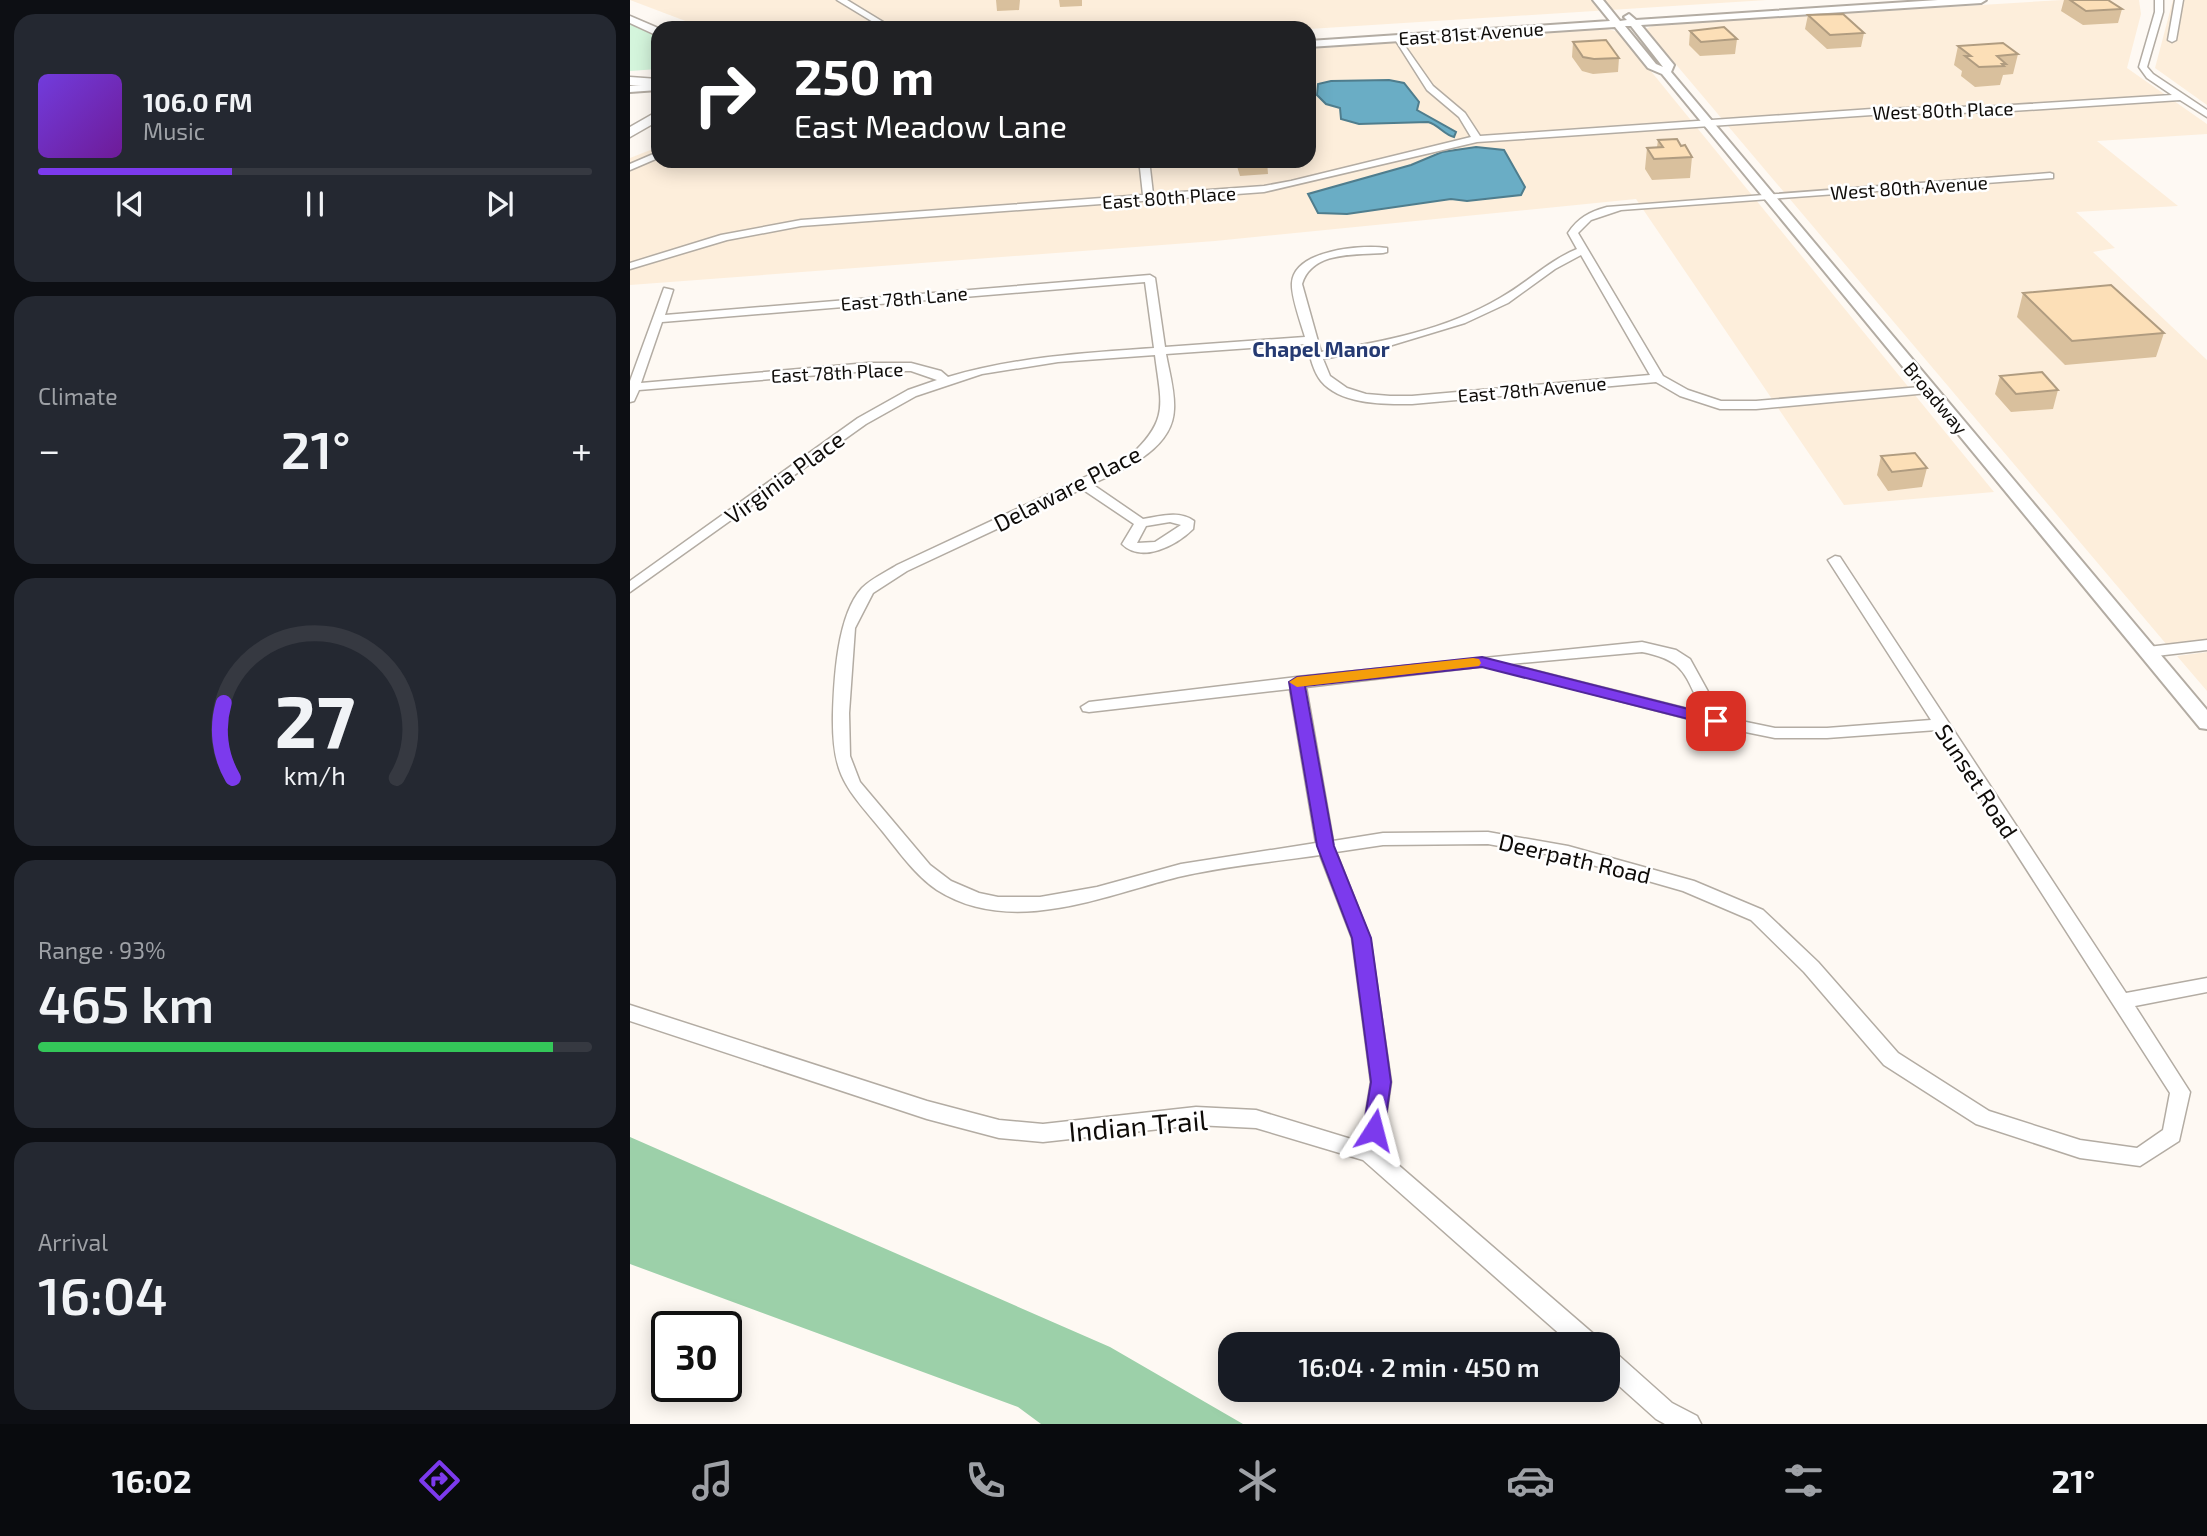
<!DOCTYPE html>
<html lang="en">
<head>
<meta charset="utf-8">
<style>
	body { margin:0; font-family:"Exo 2",sans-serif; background:#242831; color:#f1f3f6; height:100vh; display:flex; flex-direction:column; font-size:26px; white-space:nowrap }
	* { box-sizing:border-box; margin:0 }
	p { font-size:23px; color:#9ea1a6 }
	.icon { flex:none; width:38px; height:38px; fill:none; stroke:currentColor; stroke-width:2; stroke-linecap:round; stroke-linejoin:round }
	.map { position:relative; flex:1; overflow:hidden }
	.details { display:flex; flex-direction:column; gap:14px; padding:14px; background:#0d0f14; width:630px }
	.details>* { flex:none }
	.guide { position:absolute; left:21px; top:21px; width:665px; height:147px; border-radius:21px; box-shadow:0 4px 18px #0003; background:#202124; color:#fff; overflow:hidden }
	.speed { position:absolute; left:21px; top:1311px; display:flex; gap:14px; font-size:35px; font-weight:700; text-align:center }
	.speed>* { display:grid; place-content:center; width:91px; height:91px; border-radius:50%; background:#171b24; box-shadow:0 4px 18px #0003; line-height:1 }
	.speed .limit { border:4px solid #111; border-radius:10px; background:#fff; color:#111 }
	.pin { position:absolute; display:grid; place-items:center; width:60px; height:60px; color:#fff; margin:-30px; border-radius:14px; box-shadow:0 4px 10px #0006 }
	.me { position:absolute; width:77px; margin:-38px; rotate:9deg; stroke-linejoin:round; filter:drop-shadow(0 0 5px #0008) }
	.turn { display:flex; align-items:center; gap:24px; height:147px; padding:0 28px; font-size:32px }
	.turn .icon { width:91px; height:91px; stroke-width:2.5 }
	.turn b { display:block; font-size:49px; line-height:60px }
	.big { font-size:52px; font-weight:600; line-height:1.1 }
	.details .card { flex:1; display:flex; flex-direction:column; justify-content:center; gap:10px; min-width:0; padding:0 24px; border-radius:21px; background:#242831 }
	.details .dial { align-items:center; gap:0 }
	.dial svg { height:182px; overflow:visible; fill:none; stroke:#363941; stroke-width:7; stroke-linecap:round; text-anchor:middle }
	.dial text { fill:#f1f3f6; stroke:none }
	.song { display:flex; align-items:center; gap:21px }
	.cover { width:84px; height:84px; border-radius:10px; background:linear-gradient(135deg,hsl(260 70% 55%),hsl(280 70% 35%)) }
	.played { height:7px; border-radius:4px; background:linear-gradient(90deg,#7c3aed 35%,#363941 35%) }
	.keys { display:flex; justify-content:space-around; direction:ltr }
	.heat { display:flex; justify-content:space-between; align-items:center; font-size:38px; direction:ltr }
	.charge { height:10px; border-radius:5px; background:linear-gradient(90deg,#34c759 93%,#363941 0) }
	.trip { position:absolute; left:588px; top:1332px; width:402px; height:70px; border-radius:21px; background:#171b24; box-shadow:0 4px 18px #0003; font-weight:600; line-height:70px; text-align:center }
	.tab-bar { display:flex; height:112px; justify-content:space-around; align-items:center; background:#090b0e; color:#9ea1a6 }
	.tab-bar .icon { width:49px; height:49px }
	.tab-bar .selected { color:#7c3aed }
	.tab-bar b { font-size:32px; color:#f1f3f6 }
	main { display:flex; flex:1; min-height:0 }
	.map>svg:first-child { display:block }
</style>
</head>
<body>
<main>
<section class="details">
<div class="card">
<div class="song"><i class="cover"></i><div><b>106.0 FM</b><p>Music</p></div></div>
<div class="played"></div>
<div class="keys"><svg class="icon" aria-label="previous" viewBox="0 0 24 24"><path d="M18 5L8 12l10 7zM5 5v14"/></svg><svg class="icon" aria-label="pause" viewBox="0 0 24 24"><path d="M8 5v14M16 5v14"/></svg><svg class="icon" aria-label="next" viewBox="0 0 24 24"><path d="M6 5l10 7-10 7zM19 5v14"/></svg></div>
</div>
<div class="card"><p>Climate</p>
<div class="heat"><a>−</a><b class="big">21°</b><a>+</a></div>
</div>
<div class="card dial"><svg viewBox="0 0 100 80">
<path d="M14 69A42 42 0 1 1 86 69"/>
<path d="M14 69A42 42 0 0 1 10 36" stroke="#7c3aed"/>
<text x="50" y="56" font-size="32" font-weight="700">27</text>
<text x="50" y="72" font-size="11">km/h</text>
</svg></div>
<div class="card"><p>Range · 93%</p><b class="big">465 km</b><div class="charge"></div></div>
<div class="card"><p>Arrival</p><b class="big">16:04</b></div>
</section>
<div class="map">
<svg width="1577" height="1424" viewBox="0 0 1577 1424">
	<rect width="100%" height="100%" fill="#fef9f3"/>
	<!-- commercial -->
	<path fill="#fdeedb" d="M0,0H1137L679,29L74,28Z
		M1432,0H1509L1511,14L1497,68L1577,124V134L1467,141L1548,206L1446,212L1485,248L1463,252L1577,360V640L1537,645L1016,29L1024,25Z
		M1543,0H1577V105L1525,68Z
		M973,28L989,32L1364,492L1214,505L1006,199L585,241L0,285V158L28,147V161H679V49Z
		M1577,652V691L1547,656Z"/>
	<!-- green -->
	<path fill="#d4f5dc" d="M0,23L28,36V69L0,71Z"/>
	<!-- forest -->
	<path fill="#9cd0a9" d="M0,1137L480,1347L613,1424H411L388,1407L0,1264Z"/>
	<!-- water -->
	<path fill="#6aadc5" stroke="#4f7d8d" stroke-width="2" d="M759,80L774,83L789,102L787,110L826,132L824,137C814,135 809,125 798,122L729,124L711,119L710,108L696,104L687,95L688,84L701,81Z
		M846,147L874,150L895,187L891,195L837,201L821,199L717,214L688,213L678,194L781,165L812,152Z"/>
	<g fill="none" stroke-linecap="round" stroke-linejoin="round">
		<defs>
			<path id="minor" d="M207,0H217L263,28H253Z
				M1525,0H1533V12L1517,67L1523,74L1577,110V117L1550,100L1366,112L1242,115L847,142L634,192L171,226L97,240L0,269V263L91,235L171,220L513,195L510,168L506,161H516L520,168L523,194L634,186L661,181L841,137L829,117L797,90L764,38L768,36L803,86L835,113L850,136L1242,109L1366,106L1542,95L1517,78L1509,67L1525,12Z
				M1545,0H1553L1546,40L1542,42L1538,40Z
				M28,152V158L0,170V164Z
				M1420,173L1423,174V178L991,210L961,220L948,233L1033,376L1058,390L1091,401H1126L1302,386L1304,389L1298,393L1126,409H1090L1050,396L1026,382L782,404C754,404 711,405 691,381C683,371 680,356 677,344L536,354C539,371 545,391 544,409C543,450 492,470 462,484L513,519C530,516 550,510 564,521L563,529C547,545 512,564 492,544L504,524L452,489L277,571L243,593L225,628L219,713L220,756L230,782L300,865L321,881L349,893L368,897H410L467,887L551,864L686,843L660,689L459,712L453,711L451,707L459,702L667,677L1012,642L1046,650L1060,659L1092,717L1145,728H1197L1301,720L1198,560L1205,556L1210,557L1496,993L1577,978V992L1505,1006L1560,1092L1549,1141L1510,1166L1450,1158L1346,1124L1254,1065L1174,972L1121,920L1053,891L938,858L858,844L753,845L706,852L740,938L761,1082L751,1150L966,1336L969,1344H941L733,1160L626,1128L566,1125L413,1142L369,1138L297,1119L0,1021V1005L297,1101L369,1120L413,1124L566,1107L626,1110L731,1142L741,1082L722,938L690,855C643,862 594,866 548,877C473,896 381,937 307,890C285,875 270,853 253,832C216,787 202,777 203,715C204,680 207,615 232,588C241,579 256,572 267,565L500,456C540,419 531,404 525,355L428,362L352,374L286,396L236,424L0,592V581L228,418L278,390L307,380L281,371H238L9,390L4,401L0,402V381L34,288L43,290L35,315L520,275L525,278L535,347L675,337C671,323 661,297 662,283C664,250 732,244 757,248V252L753,253C725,255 682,251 672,284L691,352C752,342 816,330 870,298C897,283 918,261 947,249L938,233C948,218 959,212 977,207ZM951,255L1020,375L782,396H760L736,394L717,388L700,376L693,359L759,346L835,323L878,303L925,269ZM515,282L524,348C454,353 385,357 318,377L311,371L281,363H238L11,383L32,322ZM540,522L551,525L525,542L507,543L516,526ZM1012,652C1057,661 1054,675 1074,713L879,664ZM856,666L1086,726L1145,738H1197L1307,730L1540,1093L1533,1130L1507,1148L1450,1140L1359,1111L1268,1053L1188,962L1133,910L1064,881L938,846L858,832L753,833L703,841L676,687Z
				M1577,640V650L1518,657L1510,652L1518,647Z
				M978,1350L986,1353L1042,1403L1067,1416L1071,1424H1035L1026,1419L978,1376Z"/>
			<path id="major" d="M963,0H973L990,21L997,20L994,17L999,14L1006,20L1308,0H1356L1351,3L1011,25L1044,65L1041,72L1577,710V729L1570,728L1032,74L1018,68L985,27L679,47V41L980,21ZM995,26H1001L1033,67L1026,64Z
				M28,84V90L0,92V86Z"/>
			<path id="highway" d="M0,16L28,28V36L0,23Z
				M0,77L28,79V87L0,85Z
				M28,111V121L0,137V127Z"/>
		</defs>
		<!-- minor casing -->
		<use href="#minor" stroke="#b3aca3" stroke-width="3"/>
		<!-- major casing -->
		<use href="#major" stroke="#b3aca3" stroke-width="4"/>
		<!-- highway casing -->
		<use href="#highway" stroke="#b3aca3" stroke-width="3"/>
		<!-- minor -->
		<use href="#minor" fill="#fff" fill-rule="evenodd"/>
		<!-- major -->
		<use href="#major" fill="#fff" fill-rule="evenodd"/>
		<!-- highway -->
		<use href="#highway" fill="#fff" fill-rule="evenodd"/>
	</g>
	<!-- wall -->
	<path fill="#d9c09d" d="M366,0H390L389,10L367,11Z
		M429,0H452V6L430,7Z
		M1434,0H1478L1492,9L1488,23L1453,25L1431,11Z
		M1178,15L1234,33L1231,47L1197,49L1175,29Z
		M1060,31L1107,39L1105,54L1070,56L1059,45Z
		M943,42L989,58L988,72L963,74L952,71L942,57Z
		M1328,46L1388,54L1383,74L1373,75L1370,85L1345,87L1331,76L1332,71L1324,65Z
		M1028,140L1051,146L1062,157L1060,178L1022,180L1015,169L1017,148L1027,147Z
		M581,161H637L638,174L610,176L606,163L582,165Z
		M1393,293L1534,333L1526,357L1435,365L1387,317Z
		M1370,376L1428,390L1423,409L1381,412L1365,394Z
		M1251,456L1297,468L1292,487L1258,491L1247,475Z"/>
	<!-- building -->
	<path fill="#fcdfb7" stroke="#b09c80" stroke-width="2" d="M1440,0H1478L1492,9L1456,11Z
		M1213,14L1234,33L1200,35L1178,15Z
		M1094,27L1107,39L1071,42L1060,31Z
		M976,40L989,58L964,59L953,57L943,42Z
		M1373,43L1388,54L1367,56L1376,64H1372L1374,66L1349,67L1335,56H1341L1328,46Z
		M1047,139L1051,146L1055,145L1062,157L1024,159L1017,148L1033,147L1028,140Z
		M1481,285L1534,333L1442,341L1393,293Z
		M1412,372L1428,390L1386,394L1370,376Z
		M1285,453L1297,468L1262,472L1251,456Z"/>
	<!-- route -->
	<path fill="#7c3aed" stroke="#51269a" stroke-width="2" d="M852,657L1086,716L1094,721L1086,726L852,667L675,686L704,846L741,938L761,1082L754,1130L751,1136L744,1138L736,1136L733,1130L741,1082L722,938L687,846L659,682L667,677Z"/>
	<!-- slow -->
	<path fill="#f59e0b" d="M843,658L849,659L851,663L849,666L667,687L659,682L667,677Z"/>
	<g text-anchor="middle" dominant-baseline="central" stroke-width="5" stroke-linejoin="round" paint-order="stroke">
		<!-- far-street labels -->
		<g font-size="19" fill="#0f0c09" stroke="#fff">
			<text transform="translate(841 33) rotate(-4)">East 81st Avenue</text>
			<text transform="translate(1313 110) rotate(-2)">West 80th Place</text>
			<text transform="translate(1279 187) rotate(-4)">West 80th Avenue</text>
			<text transform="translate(539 197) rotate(-4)">East 80th Place</text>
			<text transform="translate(274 298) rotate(-5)">East 78th Lane</text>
			<text transform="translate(207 372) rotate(-3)">East 78th Place</text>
			<text transform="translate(902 389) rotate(-5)">East 78th Avenue</text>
			<text transform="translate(1306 398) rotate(50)">Broadway</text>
		</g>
		<!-- far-neighbourhood labels -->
		<g font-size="21" font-weight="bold" fill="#253a72" stroke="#fff">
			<text x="691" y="348">Chapel Manor</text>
		</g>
		<!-- street labels -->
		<g font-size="23" fill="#0f0c09" stroke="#fff">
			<text transform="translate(154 477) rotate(-36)">Virginia Place</text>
			<text transform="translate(437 488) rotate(-27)">Delaware Place</text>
			<text transform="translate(1347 781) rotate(57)">Sunset Road</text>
			<text transform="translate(945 858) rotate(13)">Deerpath Road</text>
		</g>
		<!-- near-street labels -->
		<g font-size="28" fill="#0f0c09" stroke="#fff">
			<text transform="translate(508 1125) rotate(-5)">Indian Trail</text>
		</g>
	</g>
</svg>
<div class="speed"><div class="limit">30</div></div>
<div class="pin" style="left:1086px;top:721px;background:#d93025"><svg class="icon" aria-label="arrive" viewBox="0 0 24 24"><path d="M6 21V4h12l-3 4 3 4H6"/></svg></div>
<svg class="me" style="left:744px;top:1130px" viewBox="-20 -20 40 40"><path d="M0-17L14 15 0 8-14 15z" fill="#7c3aed" stroke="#fff" stroke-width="4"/></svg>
<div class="trip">16:04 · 2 min · 450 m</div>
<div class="guide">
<div class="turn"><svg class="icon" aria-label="right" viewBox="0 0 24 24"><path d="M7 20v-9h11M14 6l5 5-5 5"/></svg><div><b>250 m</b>East Meadow Lane</div></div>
</div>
</div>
</main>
<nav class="tab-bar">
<b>16:02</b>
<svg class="icon selected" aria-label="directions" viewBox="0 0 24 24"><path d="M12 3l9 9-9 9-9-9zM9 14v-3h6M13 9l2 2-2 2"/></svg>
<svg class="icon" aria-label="music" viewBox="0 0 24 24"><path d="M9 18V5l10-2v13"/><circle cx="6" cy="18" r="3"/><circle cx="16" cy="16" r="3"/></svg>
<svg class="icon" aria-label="phone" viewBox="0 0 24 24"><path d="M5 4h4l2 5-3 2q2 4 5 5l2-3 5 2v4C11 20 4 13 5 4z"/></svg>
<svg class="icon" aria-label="climate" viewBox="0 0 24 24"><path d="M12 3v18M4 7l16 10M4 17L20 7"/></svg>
<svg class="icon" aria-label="car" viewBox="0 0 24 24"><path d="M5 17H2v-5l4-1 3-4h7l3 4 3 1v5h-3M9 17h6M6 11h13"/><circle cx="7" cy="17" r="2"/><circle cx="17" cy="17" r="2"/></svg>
<svg class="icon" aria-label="filters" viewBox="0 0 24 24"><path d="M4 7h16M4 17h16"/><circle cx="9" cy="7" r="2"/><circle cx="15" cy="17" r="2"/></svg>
<b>21°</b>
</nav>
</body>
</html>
